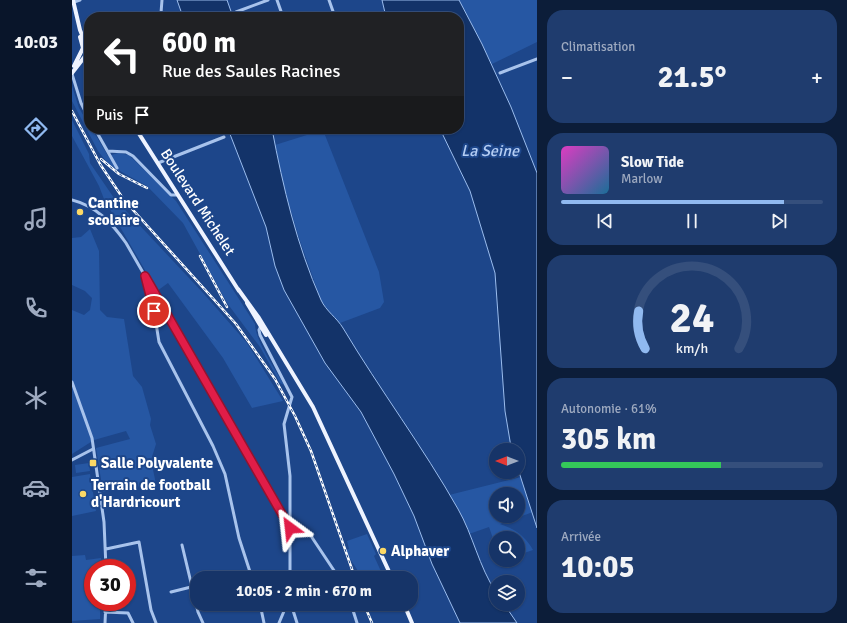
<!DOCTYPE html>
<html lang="fr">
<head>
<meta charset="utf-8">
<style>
	body { margin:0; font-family:Signika,sans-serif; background:#1f3c6e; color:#f1f3f6; height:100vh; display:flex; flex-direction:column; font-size:15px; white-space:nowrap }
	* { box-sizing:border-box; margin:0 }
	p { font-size:13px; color:#9eaac0 }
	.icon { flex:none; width:22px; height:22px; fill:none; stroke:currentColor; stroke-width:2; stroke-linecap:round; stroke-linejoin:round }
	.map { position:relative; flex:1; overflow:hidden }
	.drawer { display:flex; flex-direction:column; gap:10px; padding:10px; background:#0c1d39; width:310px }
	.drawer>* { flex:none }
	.guide { position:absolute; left:12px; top:12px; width:380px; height:122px; border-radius:16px; box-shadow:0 1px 3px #0004,0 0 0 1px #354f7c; background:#202124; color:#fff; overflow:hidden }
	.needle { width:26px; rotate:270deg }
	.buttons { position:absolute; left:417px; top:443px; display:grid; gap:8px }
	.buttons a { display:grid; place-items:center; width:36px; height:36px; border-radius:50%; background:#163468; box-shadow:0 1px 3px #0004,0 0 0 1px #354f7c; font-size:20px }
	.speed { position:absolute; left:12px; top:559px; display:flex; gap:8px; font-size:20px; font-weight:700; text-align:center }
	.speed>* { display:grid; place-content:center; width:52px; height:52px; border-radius:50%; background:#163468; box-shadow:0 1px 3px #0004,0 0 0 1px #354f7c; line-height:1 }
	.speed .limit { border:6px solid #d22; background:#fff; color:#111 }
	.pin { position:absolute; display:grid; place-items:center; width:34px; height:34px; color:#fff; margin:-17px; border:2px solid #fff; border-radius:50%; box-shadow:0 1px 4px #0007 }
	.me { position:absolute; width:44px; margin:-22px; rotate:330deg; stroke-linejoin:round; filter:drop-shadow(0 0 3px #0008) }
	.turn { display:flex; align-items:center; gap:14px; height:84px; padding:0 12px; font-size:18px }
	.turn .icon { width:52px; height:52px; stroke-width:2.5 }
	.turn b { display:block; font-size:28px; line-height:34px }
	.then { display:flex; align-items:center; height:38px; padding:0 12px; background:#0003; gap:8px; font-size:15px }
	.big { font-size:30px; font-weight:700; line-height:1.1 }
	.drawer .widget { flex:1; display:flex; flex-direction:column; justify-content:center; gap:6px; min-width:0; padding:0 14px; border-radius:16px; background:#1f3c6e }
	.drawer .dial { align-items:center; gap:0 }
	.dial svg { height:104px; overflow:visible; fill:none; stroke:#354f7c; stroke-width:7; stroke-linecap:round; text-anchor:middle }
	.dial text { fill:#f1f3f6; stroke:none }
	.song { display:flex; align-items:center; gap:12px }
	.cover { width:48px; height:48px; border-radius:6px; background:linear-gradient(135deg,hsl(310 70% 55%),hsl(200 70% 35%)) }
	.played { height:4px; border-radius:2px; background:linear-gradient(90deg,#90b9f0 85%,#354f7c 85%) }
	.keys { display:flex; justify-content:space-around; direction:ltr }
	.heat { display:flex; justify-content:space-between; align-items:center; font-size:22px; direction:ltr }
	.charge { height:6px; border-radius:3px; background:linear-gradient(90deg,#34c759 61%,#354f7c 0) }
	.trip { position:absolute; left:118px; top:571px; width:228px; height:40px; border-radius:16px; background:#163468; box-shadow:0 1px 3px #0004,0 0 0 1px #354f7c; font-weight:700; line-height:40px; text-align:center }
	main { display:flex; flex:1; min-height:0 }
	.menu { display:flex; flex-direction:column; width:72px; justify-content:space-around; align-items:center; background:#09152a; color:#9eaac0 }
	.menu .icon { width:28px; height:28px }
	.menu .selected { color:#90b9f0 }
	.menu b { font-size:18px; color:#f1f3f6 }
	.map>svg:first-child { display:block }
</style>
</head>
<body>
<main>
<nav class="menu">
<b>10:03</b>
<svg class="icon selected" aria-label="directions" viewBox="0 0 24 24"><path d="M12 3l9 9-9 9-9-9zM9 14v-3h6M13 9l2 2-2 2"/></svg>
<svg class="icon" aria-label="music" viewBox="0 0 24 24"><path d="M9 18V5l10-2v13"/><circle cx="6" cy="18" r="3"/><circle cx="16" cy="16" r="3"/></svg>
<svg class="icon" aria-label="phone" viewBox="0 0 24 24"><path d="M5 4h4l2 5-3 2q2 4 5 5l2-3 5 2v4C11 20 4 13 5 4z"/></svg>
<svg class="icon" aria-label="climate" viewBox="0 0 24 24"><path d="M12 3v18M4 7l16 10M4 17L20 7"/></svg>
<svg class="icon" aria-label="car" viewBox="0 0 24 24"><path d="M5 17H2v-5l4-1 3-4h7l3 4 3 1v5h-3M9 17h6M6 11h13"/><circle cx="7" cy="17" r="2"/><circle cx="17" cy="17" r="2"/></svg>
<svg class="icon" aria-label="filters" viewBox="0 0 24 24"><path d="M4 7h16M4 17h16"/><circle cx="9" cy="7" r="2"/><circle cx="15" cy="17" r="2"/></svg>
</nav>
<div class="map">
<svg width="465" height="623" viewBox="0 0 465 623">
	<rect width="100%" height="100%" fill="#1d468a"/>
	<!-- green -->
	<path fill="#2657a3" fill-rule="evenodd" d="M387,0H465V42L420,64Z
		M0,86L7,108L17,125V129H20L36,156L46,153L57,155L104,201L183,324C183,340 204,370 212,385L208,383L188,347L155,303L111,223L75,186L37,165L26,151L0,101Z
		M0,120L17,154L18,163L42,198L132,294L175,343L211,401L180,408L151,358L96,283L85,291L32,199L27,186L0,136Z
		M251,130L307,272L312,302L308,308L268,323L256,311L249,300L228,241L211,184L203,145Z
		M18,229L27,251L28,310L35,317L52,319L61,376L70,387L79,419L78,425L84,444L79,460L85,489L72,491L70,486L31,492L24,448L58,439L54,431L22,440L0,454V310L12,315L18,310L20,298L13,291L0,285V238L9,237Z
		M17,463L18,471L4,473L3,465Z
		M18,474L24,511L0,516V477Z
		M449,477L461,512L428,524C443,529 453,536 461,550L446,555V538H424V547L417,527L397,534L387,510L377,495ZM424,494H446V516H424Z
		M295,534L304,554L302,556L312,578H289C285,566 278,562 274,550L277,549L275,541Z
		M13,555L14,560L29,558V568H21V602H28V619L0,621V556Z"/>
	<!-- water -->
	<path fill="#133369" stroke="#9bbdee" d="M105,0H155L161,17H111Z
		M310,0H387L410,44L439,107L465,173V528L446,469V450H440L439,447L433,411L423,273L398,191L368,129H387V17H314Z
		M156,129H200C211,187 225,246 249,300C254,311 265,318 271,328C308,390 351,447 386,509C401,535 407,567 424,592V604H432L445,623H388L360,564L342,516L322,474L289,412L253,363L212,290L203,266L194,227Z"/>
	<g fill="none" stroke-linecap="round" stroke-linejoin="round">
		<!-- minor -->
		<path stroke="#a8c3ec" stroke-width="3" d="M205,0L211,17
			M257,0L263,17
			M2,2L8,0
			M164,12L196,0
			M86,17L89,13L90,0
			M428,73L465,59
			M0,74L9,103L17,119
			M23,129L45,168
			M36,151L54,152L61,156L99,195H106
			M86,163L152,137
			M0,200C24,206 40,223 54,243L218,528
			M75,281L80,298L87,342L141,446L153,474L167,538L180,578
			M189,326L187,330L188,335L220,397L212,424L218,476V578
			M0,382L20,438L32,522L34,568
			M0,460L21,449
			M218,536L233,533L239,536L267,578
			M110,545L126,612L131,623
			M34,549L67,542L79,610L84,623
			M99,592L119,587
			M188,604L192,623
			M219,604L225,623
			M279,604L285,623
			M33,612L56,613L61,623
			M33,623L34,602
			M207,623L215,604"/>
		<!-- major -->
		<path stroke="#eef3ff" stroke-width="4" d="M1,0L8,30L17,52
			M8,37L11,48L17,60
			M2,66L11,48
			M0,73L14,55
			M64,129L167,291
			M166,289L187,318L241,407L320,578
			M175,303L194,335
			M332,604L340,623"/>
		<defs>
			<path id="rail" d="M0,111L28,164L52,200L164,324L203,379L223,416L239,451L283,578
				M29,159L47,174L75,188
				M128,256L155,307
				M292,604L300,623"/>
		</defs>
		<!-- rail casing -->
		<use href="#rail" stroke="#fff" stroke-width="2.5"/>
		<!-- rail -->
		<use href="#rail" stroke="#1d468a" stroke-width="1" stroke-dasharray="3" stroke-linecap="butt"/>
	</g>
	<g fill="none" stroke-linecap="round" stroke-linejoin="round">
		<defs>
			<path id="route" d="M82,311L73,276L218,528"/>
		</defs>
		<!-- route casing -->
		<use href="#route" stroke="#92132f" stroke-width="10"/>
		<!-- route -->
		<use href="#route" stroke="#e11d48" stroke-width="7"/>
	</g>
	<!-- markers -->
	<g fill="#fcd966" stroke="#1d468a" stroke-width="1.5">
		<circle cx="8" cy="212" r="4"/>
		<rect x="17" y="459" width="8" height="8" rx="2"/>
		<circle cx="11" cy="494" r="4"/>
		<circle cx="311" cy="551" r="4"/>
	</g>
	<g text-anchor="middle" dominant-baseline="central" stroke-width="4" stroke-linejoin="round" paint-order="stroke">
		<!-- street labels -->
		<g font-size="15" fill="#fff" stroke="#1d468a">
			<text transform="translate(126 202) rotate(57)">Boulevard Michelet</text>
		</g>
		<!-- poi labels -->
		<g font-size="15" font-weight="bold" fill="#fff" stroke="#1d468a" text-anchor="start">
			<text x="16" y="203">Cantine<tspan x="16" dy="17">scolaire</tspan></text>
			<text x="29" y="463">Salle Polyvalente</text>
			<text x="19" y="485">Terrain de football<tspan x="19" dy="17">d'Hardricourt</tspan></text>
			<text x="319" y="551">Alphaver</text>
		</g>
		<!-- water labels -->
		<g font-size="16" font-style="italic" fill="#b4cdf3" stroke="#1d468a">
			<text x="418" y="151">La Seine</text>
		</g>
	</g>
</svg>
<div class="buttons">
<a><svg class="needle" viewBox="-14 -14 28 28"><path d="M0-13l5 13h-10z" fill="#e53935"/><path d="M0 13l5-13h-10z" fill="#9eaac0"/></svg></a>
<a><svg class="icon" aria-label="sound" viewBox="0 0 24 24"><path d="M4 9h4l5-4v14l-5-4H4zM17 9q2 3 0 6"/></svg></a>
<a><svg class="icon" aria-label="search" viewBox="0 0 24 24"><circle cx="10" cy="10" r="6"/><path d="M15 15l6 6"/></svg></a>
<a><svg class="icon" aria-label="layers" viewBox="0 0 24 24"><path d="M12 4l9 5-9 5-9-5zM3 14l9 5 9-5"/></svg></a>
</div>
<div class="speed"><div class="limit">30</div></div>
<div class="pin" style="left:82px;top:311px;background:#d93025"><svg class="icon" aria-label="arrive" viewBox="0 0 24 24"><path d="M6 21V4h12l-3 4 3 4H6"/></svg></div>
<svg class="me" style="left:218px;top:528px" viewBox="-20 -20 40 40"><path d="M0-17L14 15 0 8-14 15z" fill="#e11d48" stroke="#fff" stroke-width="4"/></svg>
<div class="trip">10:05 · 2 min · 670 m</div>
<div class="guide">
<div class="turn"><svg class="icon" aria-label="left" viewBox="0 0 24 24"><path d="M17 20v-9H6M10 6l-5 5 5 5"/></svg><div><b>600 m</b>Rue des Saules Racines</div></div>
<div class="then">Puis<svg class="icon" aria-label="arrive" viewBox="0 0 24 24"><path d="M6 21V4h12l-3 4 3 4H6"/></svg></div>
</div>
</div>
<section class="drawer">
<div class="widget"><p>Climatisation</p>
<div class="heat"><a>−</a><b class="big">21.5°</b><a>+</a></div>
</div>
<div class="widget">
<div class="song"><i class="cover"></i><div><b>Slow Tide</b><p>Marlow</p></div></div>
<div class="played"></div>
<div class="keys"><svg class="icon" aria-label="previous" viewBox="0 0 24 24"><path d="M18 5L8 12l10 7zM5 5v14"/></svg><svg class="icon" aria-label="pause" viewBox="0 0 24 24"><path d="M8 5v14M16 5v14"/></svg><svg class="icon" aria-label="next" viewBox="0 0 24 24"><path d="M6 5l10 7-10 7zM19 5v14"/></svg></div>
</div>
<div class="widget dial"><svg viewBox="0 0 100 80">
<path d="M14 69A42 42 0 1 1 86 69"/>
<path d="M14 69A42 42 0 0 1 9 40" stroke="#90b9f0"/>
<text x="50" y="56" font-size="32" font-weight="700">24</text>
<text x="50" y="72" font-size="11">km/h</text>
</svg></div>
<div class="widget"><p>Autonomie · 61%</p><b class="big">305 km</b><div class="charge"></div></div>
<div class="widget"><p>Arrivée</p><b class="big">10:05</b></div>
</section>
</main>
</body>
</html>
